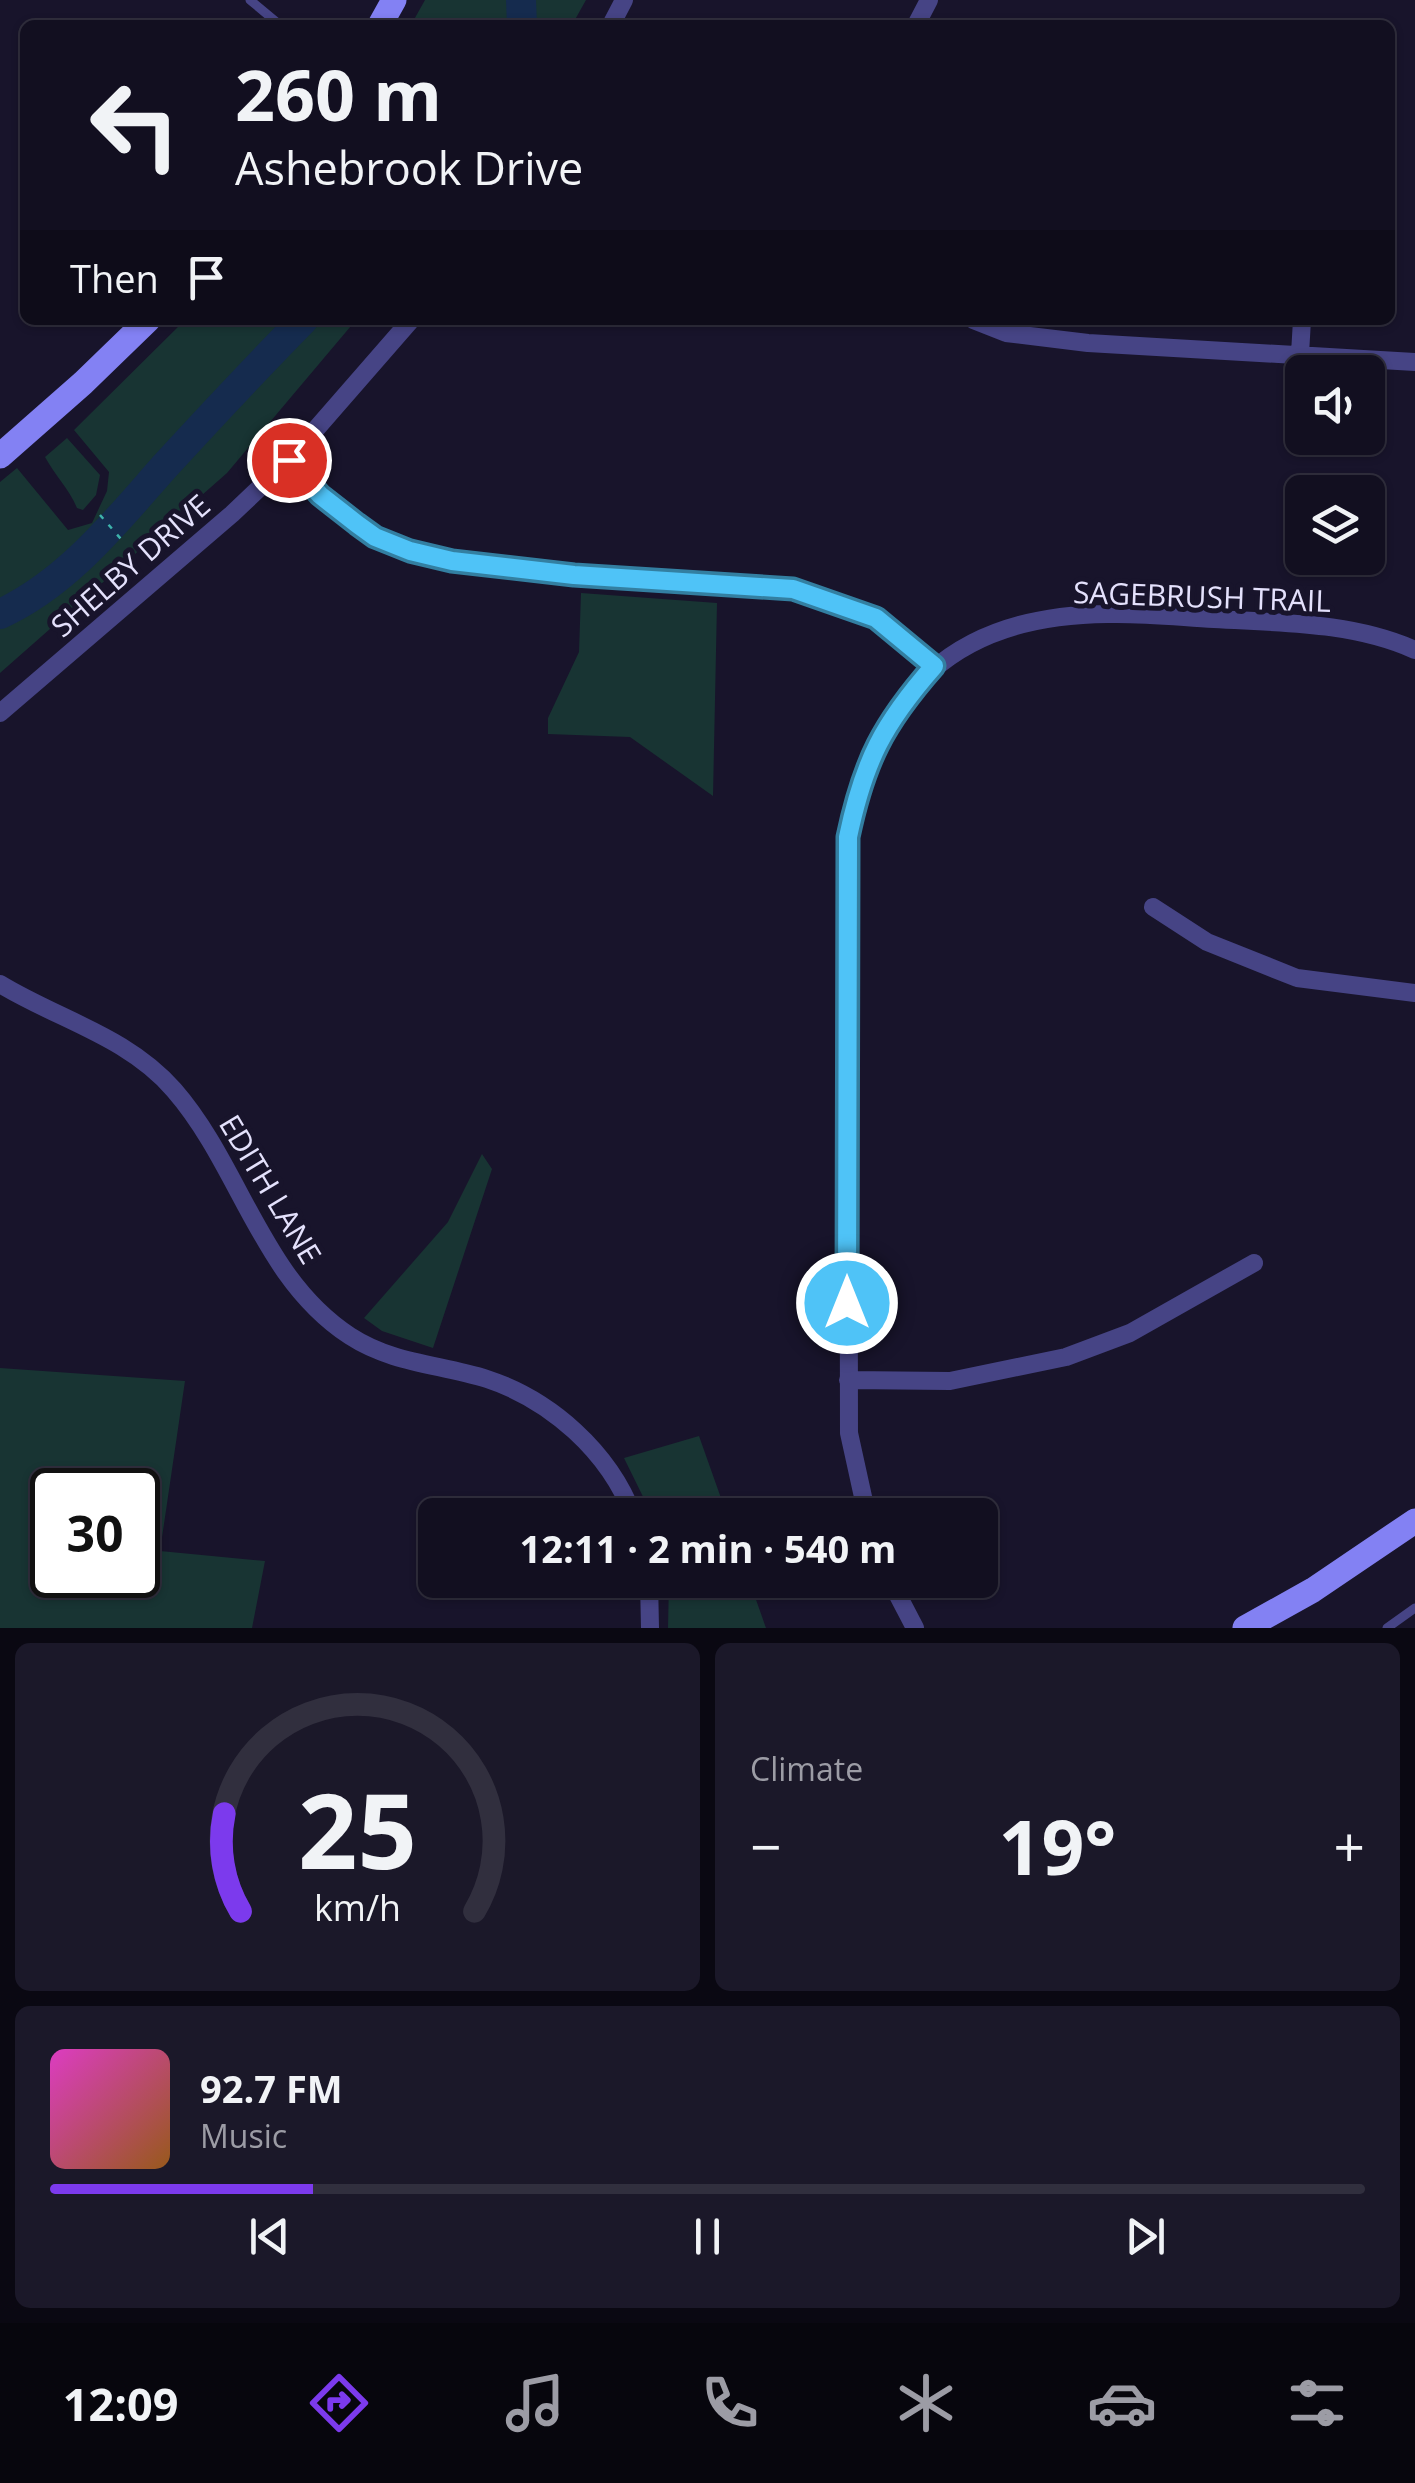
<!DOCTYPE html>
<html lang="en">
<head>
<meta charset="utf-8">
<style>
	body { margin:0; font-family:"Open Sans",sans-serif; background:#1b1829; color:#f1f3f6; height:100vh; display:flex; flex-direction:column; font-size:38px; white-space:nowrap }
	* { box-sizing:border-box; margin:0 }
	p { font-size:32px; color:#9c9ca5 }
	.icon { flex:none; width:55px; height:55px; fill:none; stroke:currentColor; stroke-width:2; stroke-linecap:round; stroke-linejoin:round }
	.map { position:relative; height:1628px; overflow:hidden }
	.side { display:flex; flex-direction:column; gap:15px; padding:15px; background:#0a0812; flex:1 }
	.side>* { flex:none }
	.guide { position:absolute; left:20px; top:20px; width:1375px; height:305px; border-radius:15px; box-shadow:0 2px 8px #0004,0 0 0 2px #312f3e; background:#120f20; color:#f1f3f6; overflow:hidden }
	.tools { position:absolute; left:1285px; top:355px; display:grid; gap:20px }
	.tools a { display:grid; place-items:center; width:100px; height:100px; border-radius:15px; background:#120f20; box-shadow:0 2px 8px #0004,0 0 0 2px #312f3e; font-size:50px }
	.speed { position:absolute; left:30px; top:1468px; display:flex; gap:20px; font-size:50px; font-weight:700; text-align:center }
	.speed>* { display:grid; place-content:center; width:130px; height:130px; border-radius:50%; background:#120f20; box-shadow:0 2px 8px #0004,0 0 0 2px #312f3e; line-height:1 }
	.speed .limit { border:5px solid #111; border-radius:15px; background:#fff; color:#111 }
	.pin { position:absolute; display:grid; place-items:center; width:85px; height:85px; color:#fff; margin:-42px; border:5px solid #fff; border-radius:50%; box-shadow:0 2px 10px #0007 }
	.me { position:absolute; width:110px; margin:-55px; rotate:0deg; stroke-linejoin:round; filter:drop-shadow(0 0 8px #0008) }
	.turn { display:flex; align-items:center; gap:35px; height:210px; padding:0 50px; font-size:45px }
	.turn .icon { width:130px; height:130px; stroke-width:2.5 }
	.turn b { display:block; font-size:70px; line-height:85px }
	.then { display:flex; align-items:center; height:95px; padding:0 50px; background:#0003; gap:20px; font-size:38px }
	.big { font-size:75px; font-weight:700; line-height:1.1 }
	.side .widget { flex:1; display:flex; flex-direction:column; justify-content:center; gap:15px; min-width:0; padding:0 35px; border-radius:15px; background:#1b1829 }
	.side .dial { align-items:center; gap:0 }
	.dial svg { height:260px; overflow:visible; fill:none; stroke:#312f3e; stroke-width:7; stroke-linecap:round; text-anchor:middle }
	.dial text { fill:#f1f3f6; stroke:none }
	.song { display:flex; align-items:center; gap:30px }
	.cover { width:120px; height:120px; border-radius:15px; background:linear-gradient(135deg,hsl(310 70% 55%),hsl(30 70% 35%)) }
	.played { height:10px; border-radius:5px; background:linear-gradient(90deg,#7c3aed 20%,#312f3e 20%) }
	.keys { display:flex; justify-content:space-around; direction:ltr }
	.heat { display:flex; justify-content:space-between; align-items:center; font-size:55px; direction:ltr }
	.side .tiles { flex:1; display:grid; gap:15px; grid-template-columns:1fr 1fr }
	.widget:last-child { grid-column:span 2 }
	.trip { position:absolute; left:418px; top:1498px; width:580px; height:100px; border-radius:15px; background:#120f20; box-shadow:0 2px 8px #0004,0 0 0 2px #312f3e; font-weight:700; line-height:100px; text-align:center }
	.tab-bar { display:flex; height:160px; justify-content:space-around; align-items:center; background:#07060d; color:#9c9ca5 }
	.tab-bar .icon { width:70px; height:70px }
	.tab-bar .selected { color:#7c3aed }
	.tab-bar b { font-size:45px; color:#f1f3f6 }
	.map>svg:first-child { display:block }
</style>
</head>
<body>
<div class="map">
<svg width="1415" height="1628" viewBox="0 0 1415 1628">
	<rect width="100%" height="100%" fill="#18142b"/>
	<!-- green -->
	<path fill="#183433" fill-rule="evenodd" d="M425,0H586L572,25H411Z
		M185,320H356L227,473L0,673V482L17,468L68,530L92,523L107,491L109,472L74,430Z
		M67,438L100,475L96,495L83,510L77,508C68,487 56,477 45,457Z
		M581,593L717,603L713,796L630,737L548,734V718L579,652Z
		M482,1154L492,1169L433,1348L382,1331L364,1318L448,1222Z
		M0,1368L185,1381L160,1551L265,1561L252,1628H0ZM138,1490V1575H52V1490Z
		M699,1436L727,1515H652L624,1458Z
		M669,1580H749L766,1628H668Z"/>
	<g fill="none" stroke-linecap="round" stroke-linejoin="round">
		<!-- river -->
		<path stroke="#152b4e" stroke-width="30" d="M521,0L522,25
			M0,614C68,583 117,520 165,466C210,417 256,368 303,320"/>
		<!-- path -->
		<path stroke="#3eb3ac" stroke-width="2.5" stroke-dasharray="5 8" stroke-linecap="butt" d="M100,515L121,539"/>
		<!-- lane -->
		<path stroke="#464485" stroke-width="9" d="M250,0L280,25
			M1387,1628L1415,1608"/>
		<!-- street -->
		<path stroke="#464485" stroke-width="18" d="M611,25L624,0
			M916,25L929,0
			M973,320L1006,333L1088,343L1415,362
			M1300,354L1302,320
			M289,460L320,495L357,524L375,537L410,551L453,561L575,575L793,589L877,618L934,666
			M0,713L232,514L289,460L411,320
			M1153,907L1207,942L1297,978L1415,993
			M0,984C59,1020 127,1036 174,1090C241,1167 261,1278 350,1336C393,1364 440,1364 487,1379C551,1400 609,1452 633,1515
			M848,1380L950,1381L1066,1357L1130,1333L1254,1263
			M867,1515L849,1433L848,837C879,691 953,615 1108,614C1143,613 1179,617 1214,619C1282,623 1353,622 1415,650
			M649,1580L650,1628
			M890,1580L915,1628"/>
		<!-- secondary -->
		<path stroke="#8381f3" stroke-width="25" d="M380,25L394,0
			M0,456L83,383L148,320
			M1245,1628L1313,1590L1415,1521"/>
	</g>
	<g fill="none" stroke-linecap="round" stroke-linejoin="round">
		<defs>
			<path id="route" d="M289,460L320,495L357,524L375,537L410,551L452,561L574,575L793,589L876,618L934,666C883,724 864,761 848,837L847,1303"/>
		</defs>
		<!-- route casing -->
		<use href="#route" stroke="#337fa1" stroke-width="25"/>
		<!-- route -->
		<use href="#route" stroke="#4fc3f7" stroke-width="18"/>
	</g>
	<g text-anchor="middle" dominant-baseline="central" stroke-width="10" stroke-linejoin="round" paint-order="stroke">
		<!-- street labels -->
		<g font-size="30" fill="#e4e1fc" stroke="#18142b">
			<text transform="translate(130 565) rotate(-41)">SHELBY DRIVE</text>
			<text transform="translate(1202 596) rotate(2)">SAGEBRUSH TRAIL</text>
			<text transform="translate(271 1189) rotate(59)">EDITH LANE</text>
		</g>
	</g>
</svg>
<div class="tools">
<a><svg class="icon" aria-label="sound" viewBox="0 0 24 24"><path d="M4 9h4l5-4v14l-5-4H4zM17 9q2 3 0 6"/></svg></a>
<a><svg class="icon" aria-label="layers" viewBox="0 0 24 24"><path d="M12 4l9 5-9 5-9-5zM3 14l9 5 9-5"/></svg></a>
</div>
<div class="speed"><div class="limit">30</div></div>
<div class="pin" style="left:289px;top:460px;background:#d93025"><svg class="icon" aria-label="arrive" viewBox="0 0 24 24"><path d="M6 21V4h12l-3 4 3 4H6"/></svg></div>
<svg class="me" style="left:847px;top:1303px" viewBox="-20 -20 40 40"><circle r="17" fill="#4fc3f7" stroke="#fff" stroke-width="3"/><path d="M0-11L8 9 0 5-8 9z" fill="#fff"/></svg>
<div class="trip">12:11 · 2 min · 540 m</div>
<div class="guide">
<div class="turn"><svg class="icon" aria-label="left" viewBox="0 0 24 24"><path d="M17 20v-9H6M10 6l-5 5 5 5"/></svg><div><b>260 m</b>Ashebrook Drive</div></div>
<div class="then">Then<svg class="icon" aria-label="arrive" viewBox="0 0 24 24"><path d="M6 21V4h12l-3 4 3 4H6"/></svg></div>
</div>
</div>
<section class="side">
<div class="tiles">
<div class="widget dial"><svg viewBox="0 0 100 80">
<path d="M14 69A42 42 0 1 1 86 69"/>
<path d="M14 69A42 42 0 0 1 9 39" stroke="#7c3aed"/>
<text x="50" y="56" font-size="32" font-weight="700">25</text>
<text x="50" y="72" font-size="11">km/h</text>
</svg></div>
<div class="widget"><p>Climate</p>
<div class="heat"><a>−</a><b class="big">19°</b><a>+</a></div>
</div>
<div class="widget">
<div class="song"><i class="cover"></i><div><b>92.7 FM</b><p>Music</p></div></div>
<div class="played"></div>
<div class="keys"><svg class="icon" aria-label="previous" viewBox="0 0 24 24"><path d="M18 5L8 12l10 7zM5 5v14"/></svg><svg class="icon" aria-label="pause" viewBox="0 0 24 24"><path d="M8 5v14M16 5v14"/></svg><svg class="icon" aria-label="next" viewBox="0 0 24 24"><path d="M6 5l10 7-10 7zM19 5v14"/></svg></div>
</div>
</div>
</section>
<nav class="tab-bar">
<b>12:09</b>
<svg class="icon selected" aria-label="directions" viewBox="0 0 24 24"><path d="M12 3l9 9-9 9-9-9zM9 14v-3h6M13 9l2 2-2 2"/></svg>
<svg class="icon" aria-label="music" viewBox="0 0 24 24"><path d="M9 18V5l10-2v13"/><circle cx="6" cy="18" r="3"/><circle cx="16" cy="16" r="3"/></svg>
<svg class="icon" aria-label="phone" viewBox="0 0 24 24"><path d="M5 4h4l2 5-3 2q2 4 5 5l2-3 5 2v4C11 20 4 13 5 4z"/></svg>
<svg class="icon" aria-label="climate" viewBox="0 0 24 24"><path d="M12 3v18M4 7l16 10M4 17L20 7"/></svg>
<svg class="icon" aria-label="car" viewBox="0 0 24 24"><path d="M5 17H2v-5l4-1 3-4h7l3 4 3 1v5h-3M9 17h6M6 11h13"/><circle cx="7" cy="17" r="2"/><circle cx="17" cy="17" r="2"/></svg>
<svg class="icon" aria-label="filters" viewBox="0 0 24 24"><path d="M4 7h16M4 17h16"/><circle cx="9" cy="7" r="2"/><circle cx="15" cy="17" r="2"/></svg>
</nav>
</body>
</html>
